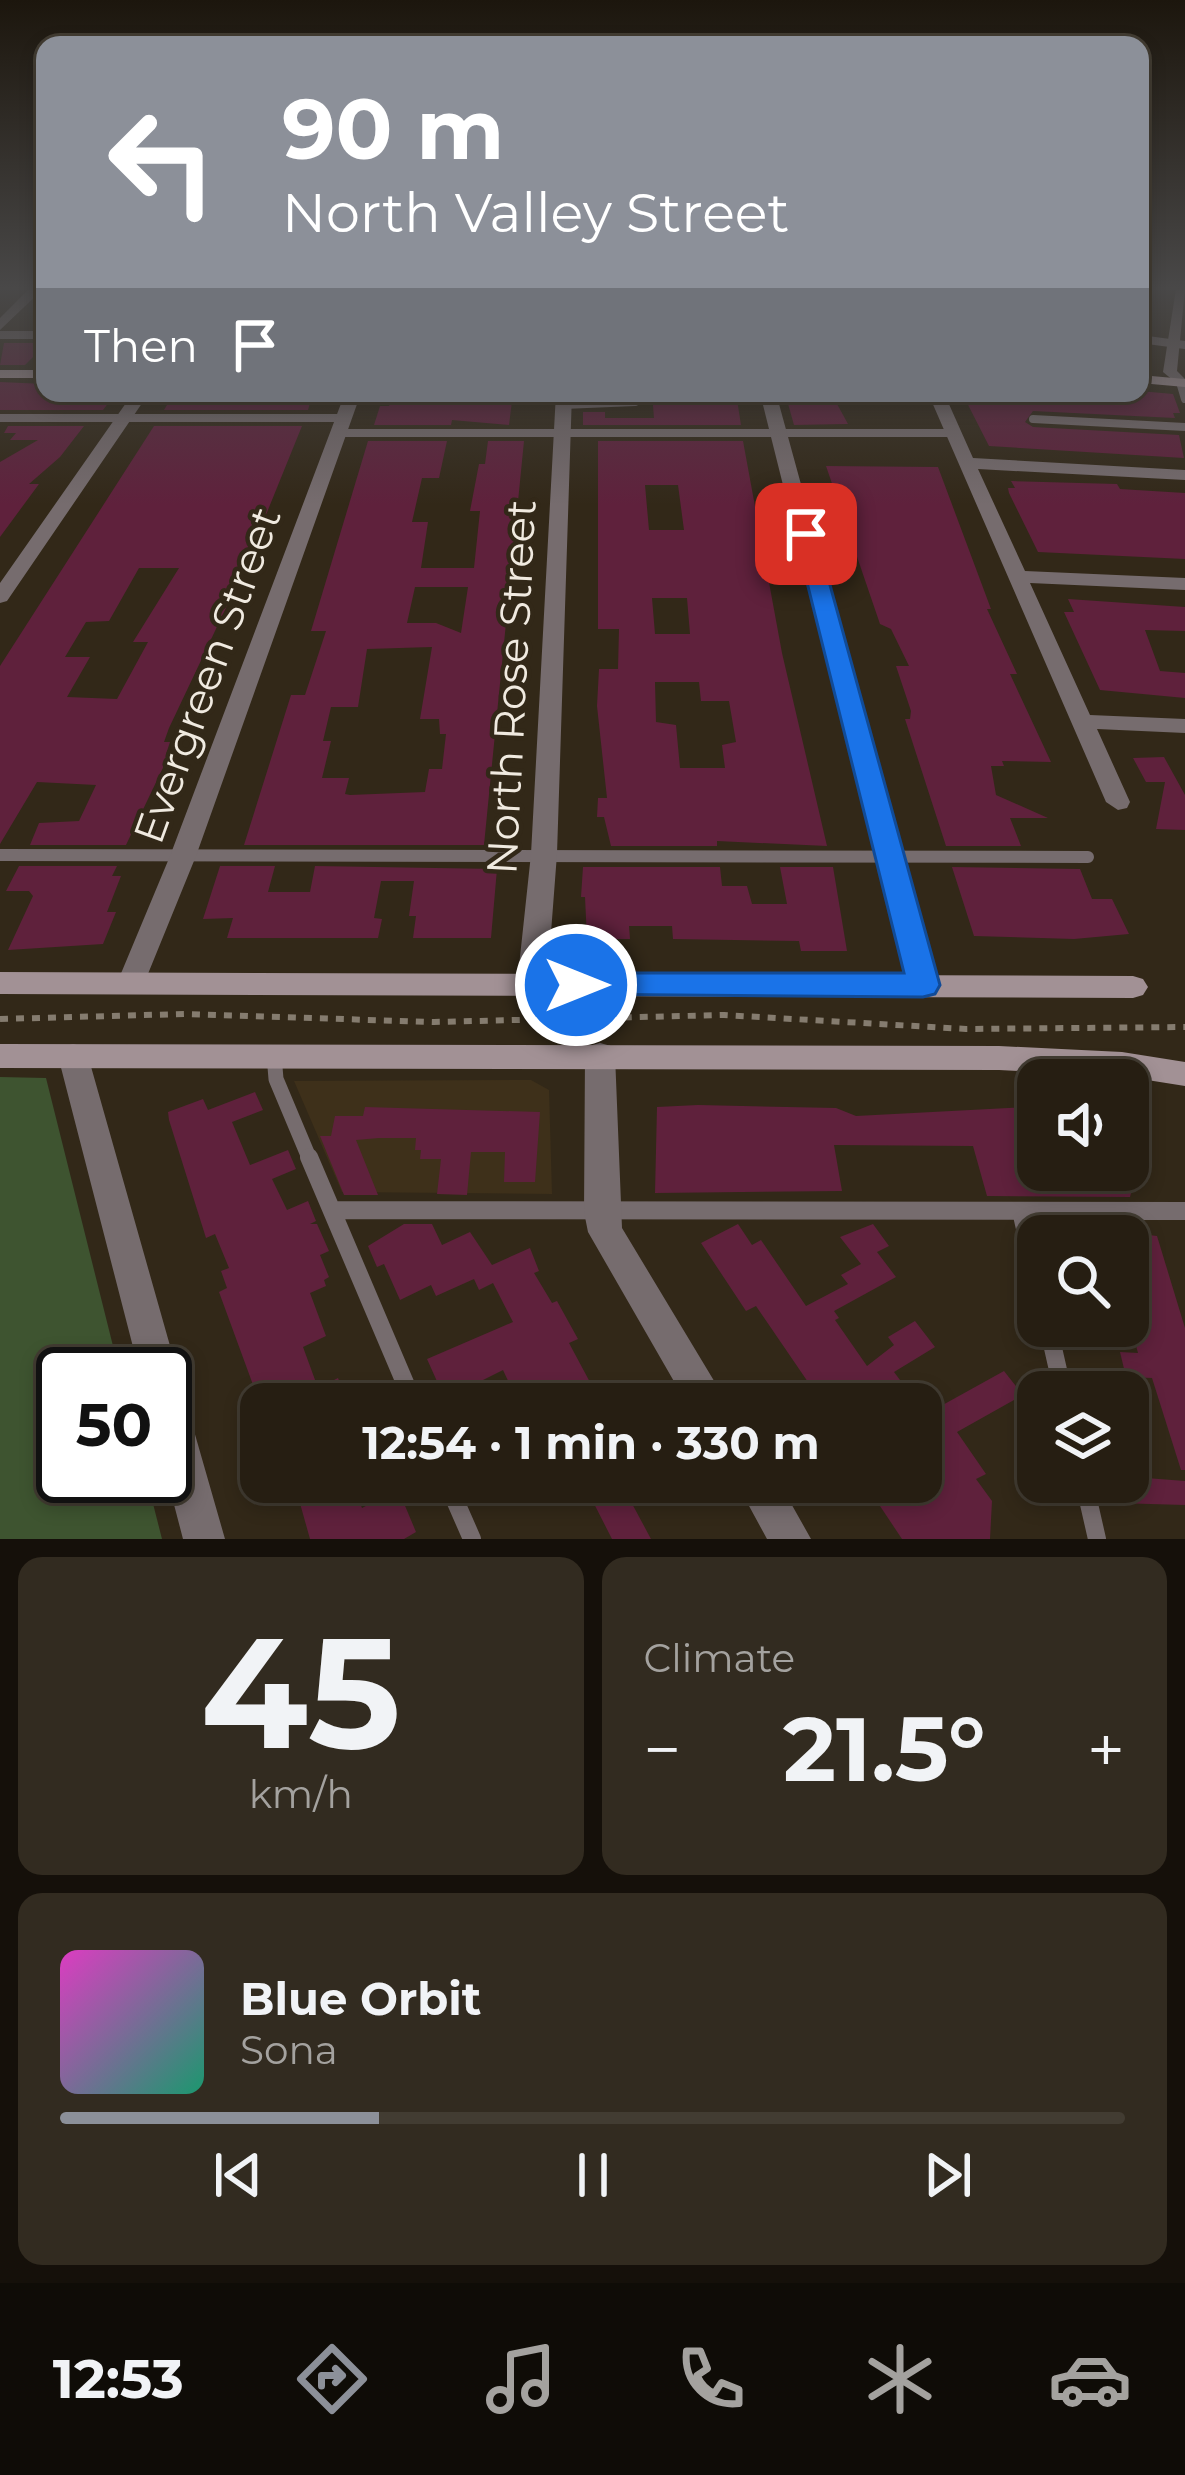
<!DOCTYPE html>
<html lang="en">
<head>
<meta charset="utf-8">
<style>
	body { margin:0; font-family:Montserrat,sans-serif; background:#322b20; color:#f1f3f6; height:100vh; display:flex; flex-direction:column; font-size:45px; white-space:nowrap }
	* { box-sizing:border-box; margin:0 }
	p { font-size:39px; color:#a4a29f }
	.icon { flex:none; width:66px; height:66px; fill:none; stroke:currentColor; stroke-width:2; stroke-linecap:round; stroke-linejoin:round }
	.map { position:relative; height:1539px; overflow:hidden }
	.drawer { display:flex; flex-direction:column; gap:18px; padding:18px; background:#15100a; flex:1 }
	.drawer>* { flex:none }
	.guide { position:absolute; left:36px; top:36px; width:1113px; height:366px; border-radius:24px; box-shadow:0 6px 18px #0003,0 0 0 3px #423c32; background:#8c9099; color:#fff; overflow:hidden }
	.fabs { position:absolute; left:1017px; top:1059px; display:grid; gap:24px }
	.fabs a { display:grid; place-items:center; width:132px; height:132px; border-radius:24px; background:#261e12; box-shadow:0 6px 18px #0003,0 0 0 3px #423c32; font-size:60px }
	.speed { position:absolute; left:36px; top:1347px; display:flex; gap:24px; font-size:60px; font-weight:700; text-align:center }
	.speed>* { display:grid; place-content:center; width:156px; height:156px; border-radius:50%; background:#261e12; box-shadow:0 6px 18px #0003,0 0 0 3px #423c32; line-height:1 }
	.speed .limit { border:6px solid #111; border-radius:18px; background:#fff; color:#111 }
	.pin { position:absolute; display:grid; place-items:center; width:102px; height:102px; color:#fff; margin:-51px; border-radius:24px; box-shadow:0 6px 18px #0006 }
	.me { position:absolute; width:132px; margin:-66px; rotate:90deg; stroke-linejoin:round; filter:drop-shadow(0 0 9px #0008) }
	.turn { display:flex; align-items:center; gap:42px; height:252px; padding:0 48px; font-size:54px }
	.turn .icon { width:156px; height:156px; stroke-width:2.5 }
	.turn b { display:block; font-size:84px; line-height:102px }
	.then { display:flex; align-items:center; height:114px; padding:0 48px; background:#0003; gap:24px; font-size:45px }
	.big { font-size:90px; font-weight:700; line-height:1.1 }
	.drawer .card { flex:1; display:flex; flex-direction:column; justify-content:center; gap:18px; min-width:0; padding:0 42px; border-radius:24px; background:#322b20 }
	.drawer .dial { align-items:center; gap:0 }
	.dial b { font-size:156px; line-height:1 }
	.song { display:flex; align-items:center; gap:36px }
	.cover { width:144px; height:144px; border-radius:18px; background:linear-gradient(135deg,hsl(310 70% 55%),hsl(160 70% 35%)) }
	.played { height:12px; border-radius:6px; background:linear-gradient(90deg,#8c9099 30%,#423c32 30%) }
	.keys { display:flex; justify-content:space-around; direction:ltr }
	.heat { display:flex; justify-content:space-between; align-items:center; font-size:66px; direction:ltr }
	.drawer .tiles { flex:1; display:grid; gap:18px; grid-template-columns:1fr 1fr }
	.card:last-child { grid-column:span 2 }
	.trip { position:absolute; left:240px; top:1383px; width:702px; height:120px; border-radius:24px; background:#261e12; box-shadow:0 6px 18px #0003,0 0 0 3px #423c32; font-weight:700; line-height:120px; text-align:center }
	.menu { display:flex; height:192px; justify-content:space-around; align-items:center; background:#0f0c07; color:#a4a29f }
	.menu .icon { width:84px; height:84px }
	.menu .current { color:#8c9099 }
	.menu b { font-size:54px; color:#f1f3f6 }
	.map>svg:first-child { display:block }
</style>
</head>
<body>
<div class="map">
<svg width="1185" height="1539" viewBox="0 0 1185 1539">
	<rect width="100%" height="100%" fill="#322818"/>
	<!-- built -->
	<path fill="#3e301a" d="M531,1080L549,1090L552,1194L342,1192L294,1081Z"/>
	<!-- green -->
	<path fill="#3e5430" d="M0,1077L46,1078L120,1374H63V1476H146L162,1539H0Z"/>
	<!-- building -->
	<path fill="#5f213c" fill-rule="evenodd" d="M4,343H45V345L25,365H0Z
		M0,382L45,384V393H116L103,410H0Z
		M1140,391L1173,394L1180,413H1173L1175,418L1033,411L1025,422L1033,427L1179,435L1184,458L989,446L962,393Z
		M174,393H313L308,410H164Z
		M393,393H513L509,425L452,420L451,425H374L380,406H389Z
		M652,393H736L741,425H583V412H605V418H654Z
		M785,393H831L848,424L794,425Z
		M8,426H84L60,457L29,484H39L0,537V462L38,440H10L16,433H4Z
		M154,426H302L242,574L169,728L164,742H170L167,751H171L126,845H30L39,823L79,821L96,785L37,782L0,844V666ZM139,568H179L133,642H148L117,699L67,697L90,657H65L86,622L109,621Z
		M368,441H447L439,478H422L412,522H428L421,568H474L480,511H470L479,464H485L488,441H524L484,845H244L291,695H305L326,631H311ZM415,587H468L461,633L436,623H407ZM432,647L420,719H439L440,734H446L442,769H429L425,792L350,795L345,794L349,778H322L331,741H323L331,707H358L367,649Z
		M598,441H743L782,653L827,846L717,841V846H611L604,817H597L598,798H607L597,706L599,669H618L619,629H598ZM645,485H678L684,530H649ZM652,598H687L690,634H655ZM655,682H699L701,701H729L736,742L722,745L725,768H680L676,725L656,722Z
		M826,466L938,467L991,609H987L1017,674H1010L1051,762L1002,761L1004,766H991L996,795L1048,818H1010L1021,846H946L905,719H910L911,711L896,666H909L891,629L880,624Z
		M1011,481L1117,484L1120,489L1185,493V559L1038,552L1009,493L1008,488H1015Z
		M1068,599L1185,607V631L1145,630L1160,671L1185,673V698L1100,690L1064,612H1074Z
		M1164,757L1185,795V830L1156,829L1165,782H1146L1133,758Z
		M19,866H117L112,876H121L107,912H116L103,944L8,950L33,896L29,891H6Z
		M220,866H275L268,892H310L315,866L497,869L491,938H413L416,916H409L414,881H381L374,918L382,919L378,938H227L233,918L203,919Z
		M720,867L722,886H747L752,904H787L780,867H833L847,951H801L799,941L673,939L672,926H629L630,939H587L585,897H581L583,867Z
		M952,867L1080,869L1092,899H1112L1129,934L1074,939L974,936Z
		M255,1092L263,1110L232,1122L250,1165L288,1150L296,1169L272,1179L287,1210L308,1201L316,1221L310,1224H317L329,1251L320,1255L329,1277L324,1280L326,1286L310,1293L326,1336L303,1347L318,1388L338,1378L345,1396L328,1404H260L219,1292L227,1288L221,1271L229,1268L215,1234L206,1238L169,1120L168,1112L203,1099L208,1110Z
		M698,1105L836,1108L856,1116L1026,1107L1038,1110V1170H1124L1131,1193L1130,1197L987,1196L973,1146L834,1145L842,1191L655,1193L657,1107Z
		M365,1107L540,1112L535,1182H504L505,1152H471L467,1195L437,1194L441,1159H420L421,1150H415L416,1138H379L356,1140L378,1195H344L320,1136H331L335,1116H363Z
		M404,1224H432L442,1245L470,1232L492,1265L530,1248L539,1271L534,1273L552,1303L557,1301L578,1339L569,1343L599,1399L589,1404H519L503,1370L457,1393L452,1382L440,1388L427,1359L513,1322L493,1283L479,1290L474,1279L436,1296L431,1285L400,1300L384,1264L377,1267L368,1246Z
		M738,1224L752,1245L761,1240L806,1306L848,1284L841,1275L861,1264L840,1237L873,1224L889,1246L877,1252L896,1277L834,1311L839,1318L835,1320L867,1366L894,1345L888,1337L915,1321L935,1347L894,1372L918,1404H823L756,1306L746,1311L701,1243Z
		M1042,1224H1138L1141,1234L1157,1236L1185,1328V1470H1181L1152,1378L1126,1377L1120,1352L1138,1353L1128,1316V1236H1045Z
		M1004,1371L1023,1395L957,1432L986,1474L976,1479L992,1501L990,1539H902L864,1482H921V1417Z
		M1133,1434L1146,1478L1185,1481V1505L1115,1503L1109,1482H1128V1435Z
		M294,1482H352L362,1508L398,1489L416,1532L404,1539H310Z
		M583,1482H657L629,1498L651,1539H612Z"/>
	<g fill="none" stroke-linecap="round" stroke-linejoin="round">
		<!-- path -->
		<path stroke="#857c6f" stroke-width="6" stroke-dasharray="8 8" stroke-linecap="butt" d="M0,1019L184,1014L434,1022L724,1015L966,1029L1185,1027"/>
		<!-- service-far3 -->
		<path stroke="#766c6e" stroke-width="8" d="M0,335H45
			M1140,339L1185,345
			M1180,382L1185,399
			M563,405L635,402
			M0,418H343
			M1033,419L1185,427
			M337,433H954"/>
		<!-- service-far2 -->
		<path stroke="#766c6e" stroke-width="12" d="M0,855L1088,857"/>
		<!-- service-far1 -->
		<path stroke="#766c6e" stroke-width="15" d="M274,1055L276,1079L310,1160"/>
		<!-- service -->
		<path stroke="#766c6e" stroke-width="18" d="M309,1157L414,1404
			M332,1210L1185,1211
			M1021,1211L1038,1285
			M1048,1326L1063,1392
			M447,1482L472,1539
			M1084,1482L1097,1539"/>
		<!-- minor -->
		<path fill="#766c6e" fill-rule="evenodd" d="M29,289H43L0,330V318Z
			M1176,289H1185L1177,371L1185,379V385L1180,386L1163,372Z
			M133,393H149L7,601L0,603V583Z
			M345,393H361L196,856L141,991L131,994L121,991L117,983L170,856Z
			M556,393H572L557,854L547,985L542,993L532,996L522,993L517,985L531,854Z
			M760,393H776L938,985L933,993L923,996L913,993L908,985Z
			M928,393H944L973,458L1185,470V480L978,469L1025,571L1185,578V590L1030,583L1090,715L1185,719V733L1097,729L1130,802L1127,808L1118,810L1106,802Z
			M600,1043L611,1046L615,1055L622,1228L728,1404H687L588,1232L584,1212L585,1055L589,1046Z
			M73,1044L84,1047L88,1056L178,1374L175,1381L184,1396L225,1539H183L165,1470V1374H140L58,1056L62,1047Z
			M736,1482H779L811,1539H767Z"/>
		<!-- secondary -->
		<path fill="#a29195" fill-rule="evenodd" d="M0,370H45V378H0Z
			M1140,375L1185,379V387L1140,383Z
			M0,972L1133,976L1143,979L1148,987L1143,995L1133,998L0,994Z
			M0,1044L999,1046L1122,1052L1185,1062V1086L1122,1076L999,1070L0,1068Z"/>
	</g>
	<!-- sky -->
	<linearGradient id="sky" x2="0" y2="1"><stop stop-color="#1c160d"/><stop offset="0.57" stop-color="#494848"/><stop offset="1" stop-color="#494848" stop-opacity="0"/></linearGradient>
	<rect width="1185" height="505" fill="url(#sky)"/>
	<!-- route -->
	<path fill="#1a73e8" stroke="#114b97" stroke-width="3" d="M806,528L816,534L940,985L935,994L923,997L564,994L559,985L564,976L576,973H904L795,534Z"/>
	<g text-anchor="middle" dominant-baseline="central" stroke-width="9" stroke-linejoin="round" paint-order="stroke">
		<!-- street labels -->
		<g font-size="42" fill="#f0eae0" stroke="#322818">
			<text transform="translate(207 675) rotate(-70)">Evergreen Street</text>
			<text transform="translate(511 687) rotate(-87)">North Rose Street</text>
		</g>
	</g>
</svg>
<div class="fabs">
<a><svg class="icon" aria-label="sound" viewBox="0 0 24 24"><path d="M4 9h4l5-4v14l-5-4H4zM17 9q2 3 0 6"/></svg></a>
<a><svg class="icon" aria-label="search" viewBox="0 0 24 24"><circle cx="10" cy="10" r="6"/><path d="M15 15l6 6"/></svg></a>
<a><svg class="icon" aria-label="layers" viewBox="0 0 24 24"><path d="M12 4l9 5-9 5-9-5zM3 14l9 5 9-5"/></svg></a>
</div>
<div class="speed"><div class="limit">50</div></div>
<div class="pin" style="left:806px;top:534px;background:#d93025"><svg class="icon" aria-label="arrive" viewBox="0 0 24 24"><path d="M6 21V4h12l-3 4 3 4H6"/></svg></div>
<svg class="me" style="left:576px;top:985px" viewBox="-20 -20 40 40"><circle r="17" fill="#1a73e8" stroke="#fff" stroke-width="3"/><path d="M0-11L8 9 0 5-8 9z" fill="#fff"/></svg>
<div class="trip">12:54 · 1 min · 330 m</div>
<div class="guide">
<div class="turn"><svg class="icon" aria-label="left" viewBox="0 0 24 24"><path d="M17 20v-9H6M10 6l-5 5 5 5"/></svg><div><b>90 m</b>North Valley Street</div></div>
<div class="then">Then<svg class="icon" aria-label="arrive" viewBox="0 0 24 24"><path d="M6 21V4h12l-3 4 3 4H6"/></svg></div>
</div>
</div>
<section class="drawer">
<div class="tiles">
<div class="card dial"><b>45</b><p>km/h</p></div>
<div class="card"><p>Climate</p>
<div class="heat"><a>−</a><b class="big">21.5°</b><a>+</a></div>
</div>
<div class="card">
<div class="song"><i class="cover"></i><div><b>Blue Orbit</b><p>Sona</p></div></div>
<div class="played"></div>
<div class="keys"><svg class="icon" aria-label="previous" viewBox="0 0 24 24"><path d="M18 5L8 12l10 7zM5 5v14"/></svg><svg class="icon" aria-label="pause" viewBox="0 0 24 24"><path d="M8 5v14M16 5v14"/></svg><svg class="icon" aria-label="next" viewBox="0 0 24 24"><path d="M6 5l10 7-10 7zM19 5v14"/></svg></div>
</div>
</div>
</section>
<nav class="menu">
<b>12:53</b>
<svg class="icon current" aria-label="directions" viewBox="0 0 24 24"><path d="M12 3l9 9-9 9-9-9zM9 14v-3h6M13 9l2 2-2 2"/></svg>
<svg class="icon" aria-label="music" viewBox="0 0 24 24"><path d="M9 18V5l10-2v13"/><circle cx="6" cy="18" r="3"/><circle cx="16" cy="16" r="3"/></svg>
<svg class="icon" aria-label="phone" viewBox="0 0 24 24"><path d="M5 4h4l2 5-3 2q2 4 5 5l2-3 5 2v4C11 20 4 13 5 4z"/></svg>
<svg class="icon" aria-label="climate" viewBox="0 0 24 24"><path d="M12 3v18M4 7l16 10M4 17L20 7"/></svg>
<svg class="icon" aria-label="car" viewBox="0 0 24 24"><path d="M5 17H2v-5l4-1 3-4h7l3 4 3 1v5h-3M9 17h6M6 11h13"/><circle cx="7" cy="17" r="2"/><circle cx="17" cy="17" r="2"/></svg>
</nav>
</body>
</html>
